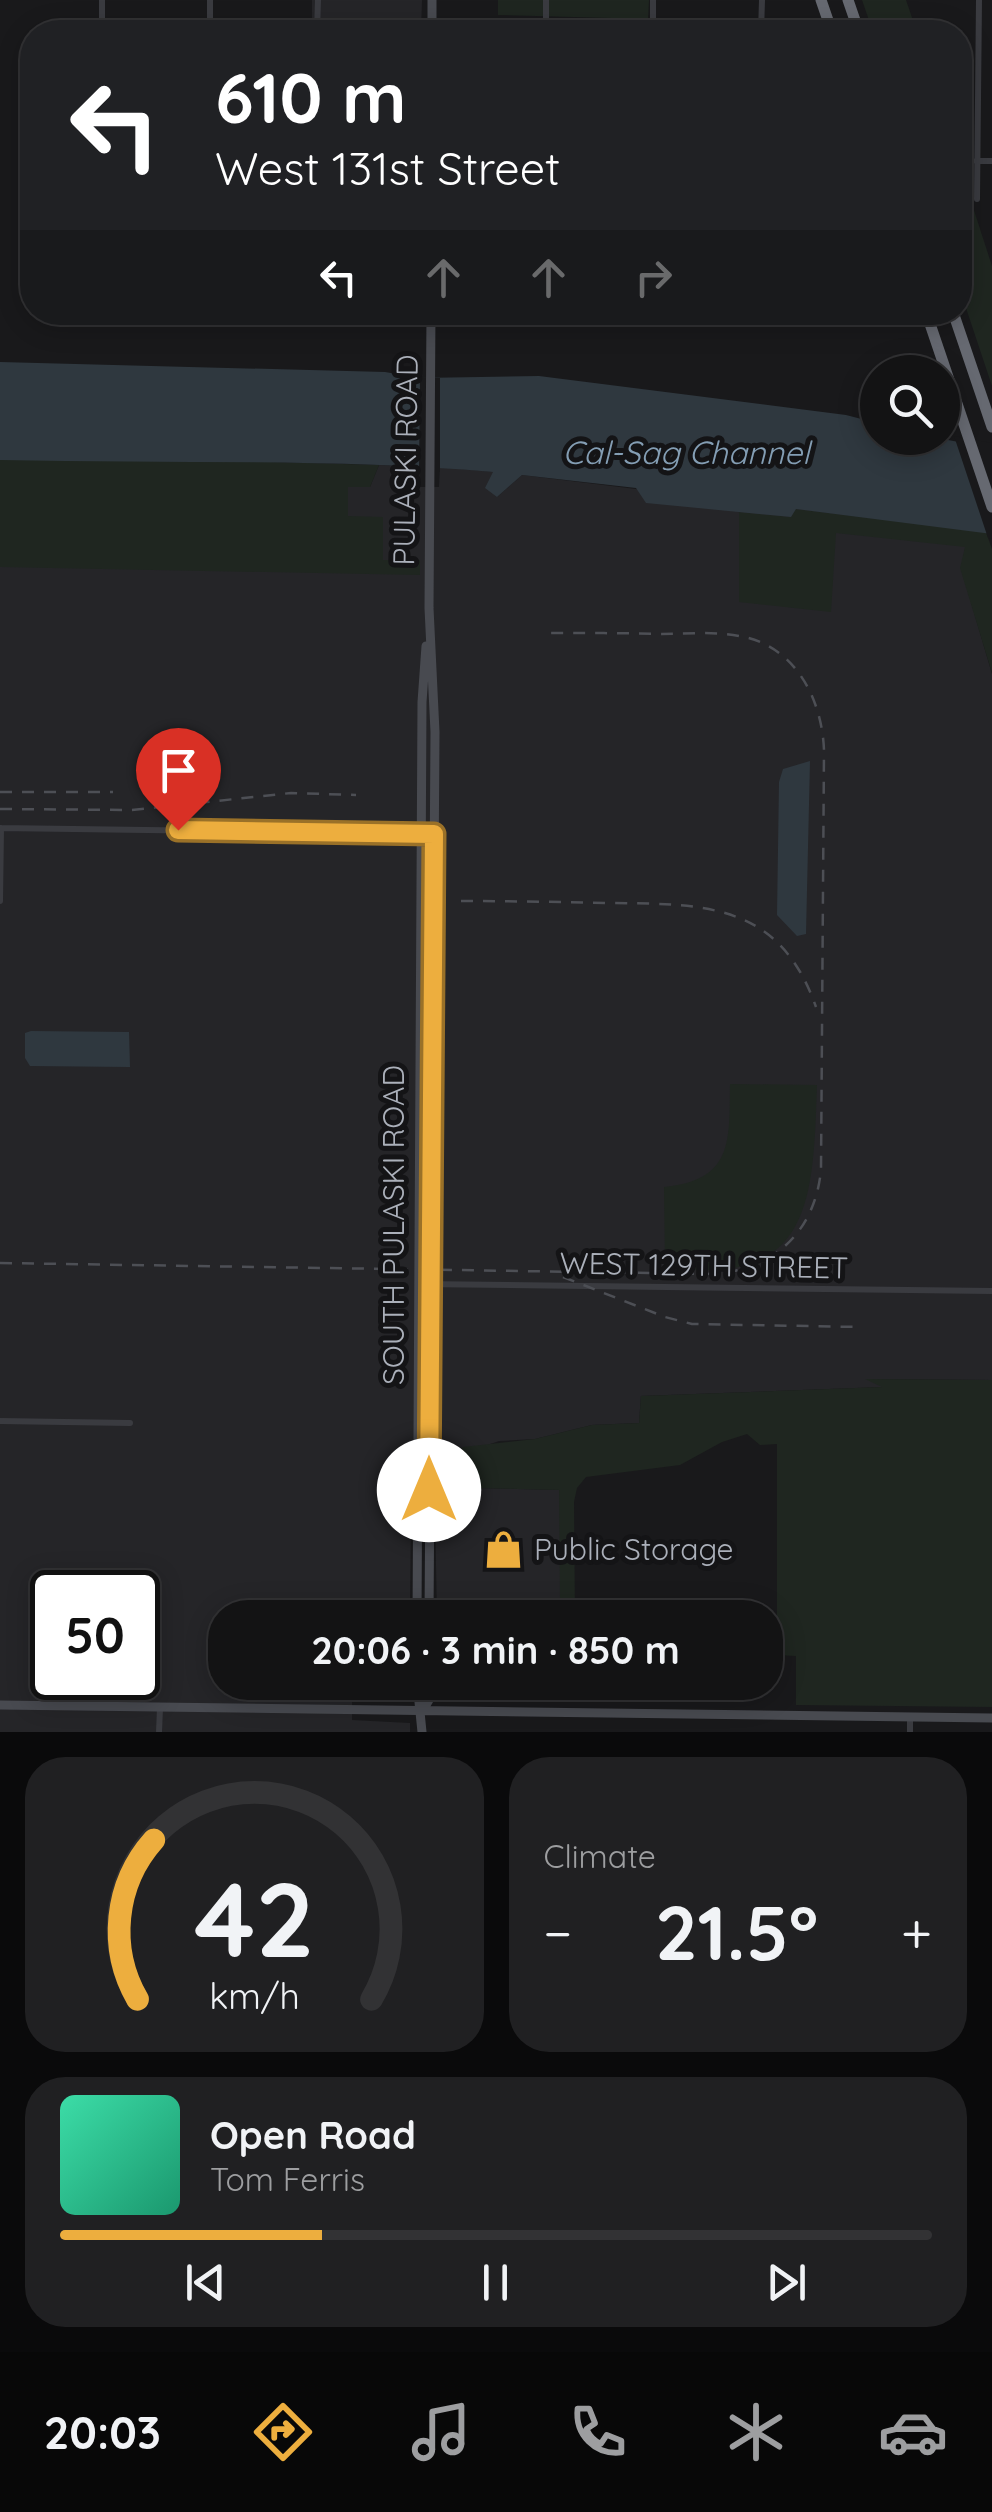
<!DOCTYPE html>
<html lang="en">
<head>
<meta charset="utf-8">
<style>
	body { margin:0; font-family:Quicksand,sans-serif; background:#202022; color:#f1f3f6; height:100vh; display:flex; flex-direction:column; font-size:38px; white-space:nowrap }
	* { box-sizing:border-box; margin:0 }
	p { font-size:32px; color:#9d9ea0 }
	.icon { flex:none; width:55px; height:55px; fill:none; stroke:currentColor; stroke-width:2; stroke-linecap:round; stroke-linejoin:round }
	.map { position:relative; height:1732px; overflow:hidden }
	.side { display:flex; flex-direction:column; gap:25px; padding:25px; background:#0a0a0b; flex:1 }
	.side>* { flex:none }
	.guide { position:absolute; left:20px; top:20px; width:952px; height:305px; border-radius:40px; box-shadow:0 5px 25px #0003,0 0 0 2px #323234; background:#202124; color:#fff; overflow:hidden }
	.fabs { position:absolute; left:860px; top:355px; display:grid; gap:20px }
	.fabs a { display:grid; place-items:center; width:100px; height:100px; border-radius:50%; background:#131314; box-shadow:0 5px 25px #0003,0 0 0 2px #323234; font-size:50px }
	.speed { position:absolute; left:30px; top:1570px; display:flex; gap:20px; font-size:50px; font-weight:700; text-align:center }
	.speed>* { display:grid; place-content:center; width:130px; height:130px; border-radius:50%; background:#131314; box-shadow:0 5px 25px #0003,0 0 0 2px #323234; line-height:1 }
	.speed .limit { border:5px solid #111; border-radius:15px; background:#fff; color:#111 }
	.pin { position:absolute; display:grid; place-items:center; width:85px; height:85px; color:#fff; margin:-102px -42px; border-radius:50% 50% 50% 0; rotate:-45deg; box-shadow:0 0 10px #0007 }
	.pin .icon { rotate:45deg }
	.me { position:absolute; width:110px; margin:-55px; rotate:0deg; stroke-linejoin:round; filter:drop-shadow(0 0 8px #0008) }
	.turn { display:flex; align-items:center; gap:35px; height:210px; padding:0 30px; font-size:45px }
	.turn .icon { width:130px; height:130px; stroke-width:2.5 }
	.turn b { display:block; font-size:70px; line-height:85px }
	.lanes { display:flex; align-items:center; height:95px; padding:0 30px; background:#0003; justify-content:center; gap:50px; direction:ltr }
	.lanes .off { opacity:.35 }
	.big { font-size:75px; font-weight:800; line-height:1.1 }
	.side .card { flex:1; display:flex; flex-direction:column; justify-content:center; gap:15px; min-width:0; padding:0 35px; border-radius:40px; background:#202022 }
	.side .dial { align-items:center; gap:0 }
	.dial svg { height:260px; overflow:visible; fill:none; stroke:#323234; stroke-width:7; stroke-linecap:round; text-anchor:middle }
	.dial text { fill:#f1f3f6; stroke:none }
	.song { display:flex; align-items:center; gap:30px }
	.cover { width:120px; height:120px; border-radius:15px; background:linear-gradient(135deg,hsl(160 70% 55%),hsl(160 70% 35%)) }
	.played { height:10px; border-radius:5px; background:linear-gradient(90deg,#edae3e 30%,#323234 30%) }
	.keys { display:flex; justify-content:space-around; direction:ltr }
	.heat { display:flex; justify-content:space-between; align-items:center; font-size:55px; direction:ltr }
	.side .tiles { flex:1; display:grid; gap:25px; grid-template-columns:1fr 1fr }
	.card:last-child { grid-column:span 2 }
	.trip { position:absolute; left:208px; top:1600px; width:575px; height:100px; border-radius:40px; background:#131314; box-shadow:0 5px 25px #0003,0 0 0 2px #323234; font-weight:800; line-height:100px; text-align:center }
	.menu { display:flex; height:160px; justify-content:space-around; align-items:center; background:#080808; color:#9d9ea0 }
	.menu .icon { width:70px; height:70px }
	.menu .selected { color:#edae3e }
	.menu b { font-size:45px; color:#f1f3f6 }
	.map>svg:first-child { display:block }
</style>
</head>
<body>
<div class="map">
<svg width="992" height="1732" viewBox="0 0 992 1732">
	<rect width="100%" height="100%" fill="#19191b"/>
	<!-- built -->
	<path fill="#252528" fill-rule="evenodd" d="M312,0H422L421,32H312Z
		M379,465L419,467L420,487H439L440,467L494,472L497,497L522,475L969,530L961,568L992,674V1380L869,1379L884,1387L641,1396L639,1423L592,1425L535,1439L499,1441L436,1463L435,1487L560,1490V1601L566,1617H437L435,1513L411,1512L410,1617L225,1618V1682L410,1683L408,1696L397,1702H352V1720L410,1723V1732H0V567L383,560L348,516V486L370,487ZM52,1592H138V1678H52Z
		M438,1683H571V1699L439,1696Z"/>
	<!-- green -->
	<path fill="#1f2620" d="M498,0H649L648,19L498,15Z
		M862,0H906L917,32H873Z
		M960,167L992,266V386L960,290Z
		M0,460H198L379,465L370,487H348V516L383,517V560H420V575L0,567Z
		M795,509L986,532L992,549V673L960,568L965,547L836,533L831,612L739,602V512L791,517Z
		M730,1084L817,1085C813,1199 813,1289 665,1267L664,1187C734,1180 729,1141 730,1084Z
		M865,1379L992,1380V1707L796,1705V1656L777,1655V1444L760,1445L747,1434L722,1442L680,1465L586,1477L577,1488L574,1502L575,1617H566L560,1601L559,1490L435,1487V1463L454,1457L463,1447L535,1439L592,1425L639,1423L641,1396L882,1387Z"/>
	<!-- water -->
	<path fill="#2f383f" d="M0,362L385,372L420,378L539,376L846,415L877,423L878,438H937L992,448V534L796,509L791,517L646,503L636,488L522,475L497,497L485,488L493,472C329,458 165,464 0,460Z
		M810,761L806,934L797,936L777,915L779,782L783,769Z
		M31,1031L129,1032L130,1067L30,1066L25,1058V1033Z"/>
	<!-- pier -->
	<path fill="#19191b" d="M420,378H440V472H419Z
		M954,436L992,443V539L988,538Z"/>
	<g fill="none" stroke-linecap="round" stroke-linejoin="round">
		<!-- minor -->
		<path stroke="#3a3b40" stroke-width="6" d="M102,32V0
			M210,32V0
			M317,32L318,0
			M546,32V0
			M653,32V0
			M761,32L762,0
			M976,161H992
			M977,199L979,0
			M0,828L424,834
			M0,901L1,828
			M418,1284L992,1291
			M0,1421L130,1423
			M159,1732L160,1708
			M910,1732V1718"/>
		<!-- secondary -->
		<path stroke="#484a50" stroke-width="9" d="M432,32V0
			M417,1618L422,702L426,646
			M429,1618L435,732L429,608L431,312
			M417,1682L422,1732
			M0,1705L992,1718
			M422,1712L429,1700V1682"/>
		<!-- motorway -->
		<path stroke="#666971" stroke-width="11" d="M821,0L832,32
			M848,0L859,32
			M926,312L992,507
			M953,312L992,427"/>
		<!-- rail -->
		<path stroke="#4d4f55" stroke-width="2.5" stroke-dasharray="12 10" stroke-linecap="butt" d="M0,792H113
			M0,809L132,810L291,793L356,795
			M461,901C510,901 559,902 608,903C704,904 779,902 816,1007
			M0,1263L714,1274C775,1269 815,1231 821,1170L824,750C822,699 795,645 739,636C714,631 687,634 662,634C623,633 585,633 546,633
			M563,1277L665,1317L692,1324L860,1327"/>
	</g>
	<g fill="none" stroke-linecap="round" stroke-linejoin="round">
		<defs>
			<path id="route" d="M178,830L434,834L429,1490"/>
		</defs>
		<!-- route casing -->
		<use href="#route" stroke="#9a7128" stroke-width="25"/>
		<!-- route -->
		<use href="#route" stroke="#edae3e" stroke-width="18"/>
	</g>
	<!-- icons -->
	<defs>
		<symbol id="shop-bare" viewBox="-9 -9 18 18"><path d="M-5-2.5h2.3a2.7 3.5 0 0 1 5.4 0H5L5.5 6h-11ZM-1.5-2.5h3a1.5 2.3 0 0 0-3 0Z" fill="#edae3e" stroke="#141416" stroke-width="2.5" paint-order="stroke"/></symbol>
	</defs>
	<g fill-rule="evenodd">
		<use href="#shop-bare" x="476" y="1522" width="55" height="55"/>
	</g>
	<g text-anchor="middle" dominant-baseline="central" stroke-width="10" stroke-linejoin="round" paint-order="stroke">
		<!-- street labels -->
		<g font-size="30" fill="#abb0ba" stroke="#141416">
			<text transform="translate(405 460) rotate(-89)">PULASKI ROAD</text>
			<text transform="translate(393 1225) rotate(-90)">SOUTH PULASKI ROAD</text>
			<text transform="translate(704 1265) rotate(1)">WEST 129TH STREET</text>
		</g>
		<!-- poi labels -->
		<g font-size="30" fill="#abb0ba" stroke="#141416" text-anchor="start">
			<text x="534" y="1549">Public Storage</text>
		</g>
		<!-- water labels -->
		<g font-size="32" font-style="italic" fill="#849eb4" stroke="#141416">
			<text x="686" y="452">Cal-Sag Channel</text>
		</g>
	</g>
</svg>
<div class="fabs">
<a><svg class="icon" aria-label="search" viewBox="0 0 24 24"><circle cx="10" cy="10" r="6"/><path d="M15 15l6 6"/></svg></a>
</div>
<div class="speed"><div class="limit">50</div></div>
<div class="pin" style="left:178px;top:830px;background:#d93025"><svg class="icon" aria-label="arrive" viewBox="0 0 24 24"><path d="M6 21V4h12l-3 4 3 4H6"/></svg></div>
<svg class="me" style="left:429px;top:1490px" viewBox="-20 -20 40 40"><circle r="19" fill="#fff"/><path d="M0-13L10 11 0 6-10 11z" fill="#edae3e"/></svg>
<div class="trip">20:06 · 3 min · 850 m</div>
<div class="guide">
<div class="turn"><svg class="icon" aria-label="left" viewBox="0 0 24 24"><path d="M17 20v-9H6M10 6l-5 5 5 5"/></svg><div><b>610 m</b>West 131st Street</div></div>
<div class="lanes"><svg class="icon" aria-label="left" viewBox="0 0 24 24"><path d="M17 20v-9H6M10 6l-5 5 5 5"/></svg><svg class="icon off" aria-label="ahead" viewBox="0 0 24 24"><path d="M12 20V5M6 11l6-6 6 6"/></svg><svg class="icon off" aria-label="ahead" viewBox="0 0 24 24"><path d="M12 20V5M6 11l6-6 6 6"/></svg><svg class="icon off" aria-label="right" viewBox="0 0 24 24"><path d="M7 20v-9h11M14 6l5 5-5 5"/></svg></div>
</div>
</div>
<section class="side">
<div class="tiles">
<div class="card dial"><svg viewBox="0 0 100 80">
<path d="M14 69A42 42 0 1 1 86 69"/>
<path d="M14 69A42 42 0 0 1 19 20" stroke="#edae3e"/>
<text x="50" y="56" font-size="32" font-weight="700">42</text>
<text x="50" y="72" font-size="11">km/h</text>
</svg></div>
<div class="card"><p>Climate</p>
<div class="heat"><a>−</a><b class="big">21.5°</b><a>+</a></div>
</div>
<div class="card">
<div class="song"><i class="cover"></i><div><b>Open Road</b><p>Tom Ferris</p></div></div>
<div class="played"></div>
<div class="keys"><svg class="icon" aria-label="previous" viewBox="0 0 24 24"><path d="M18 5L8 12l10 7zM5 5v14"/></svg><svg class="icon" aria-label="pause" viewBox="0 0 24 24"><path d="M8 5v14M16 5v14"/></svg><svg class="icon" aria-label="next" viewBox="0 0 24 24"><path d="M6 5l10 7-10 7zM19 5v14"/></svg></div>
</div>
</div>
</section>
<nav class="menu">
<b>20:03</b>
<svg class="icon selected" aria-label="directions" viewBox="0 0 24 24"><path d="M12 3l9 9-9 9-9-9zM9 14v-3h6M13 9l2 2-2 2"/></svg>
<svg class="icon" aria-label="music" viewBox="0 0 24 24"><path d="M9 18V5l10-2v13"/><circle cx="6" cy="18" r="3"/><circle cx="16" cy="16" r="3"/></svg>
<svg class="icon" aria-label="phone" viewBox="0 0 24 24"><path d="M5 4h4l2 5-3 2q2 4 5 5l2-3 5 2v4C11 20 4 13 5 4z"/></svg>
<svg class="icon" aria-label="climate" viewBox="0 0 24 24"><path d="M12 3v18M4 7l16 10M4 17L20 7"/></svg>
<svg class="icon" aria-label="car" viewBox="0 0 24 24"><path d="M5 17H2v-5l4-1 3-4h7l3 4 3 1v5h-3M9 17h6M6 11h13"/><circle cx="7" cy="17" r="2"/><circle cx="17" cy="17" r="2"/></svg>
</nav>
</body>
</html>
